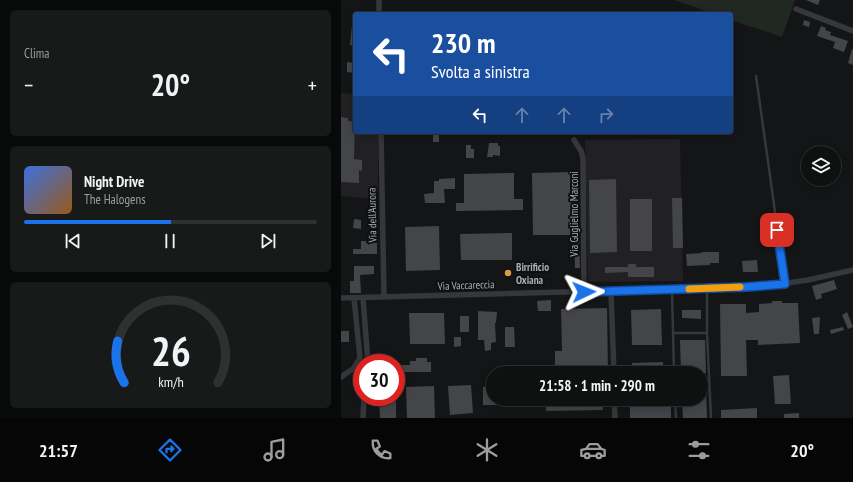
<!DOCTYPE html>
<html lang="it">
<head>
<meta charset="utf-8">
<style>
	body { margin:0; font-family:"PT Sans Narrow",sans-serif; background:#181919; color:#f1f3f6; height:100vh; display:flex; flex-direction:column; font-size:15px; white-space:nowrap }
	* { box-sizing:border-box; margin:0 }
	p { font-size:13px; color:#9b9d9f }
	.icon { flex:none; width:22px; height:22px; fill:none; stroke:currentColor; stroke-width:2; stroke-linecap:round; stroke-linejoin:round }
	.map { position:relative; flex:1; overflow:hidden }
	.panel { display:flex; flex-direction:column; gap:10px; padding:10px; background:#080909; width:341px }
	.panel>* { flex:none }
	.top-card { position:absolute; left:12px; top:12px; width:380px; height:122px; border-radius:4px; box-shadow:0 2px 10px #0003,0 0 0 1px #2f3030; background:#1a4fa0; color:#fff; overflow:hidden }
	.controls { position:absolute; left:460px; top:146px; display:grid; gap:8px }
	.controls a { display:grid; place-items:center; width:40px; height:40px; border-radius:50%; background:#0f1010; box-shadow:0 2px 10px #0003,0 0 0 1px #2f3030; font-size:20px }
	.speed { position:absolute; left:12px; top:354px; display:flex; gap:8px; font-size:20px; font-weight:700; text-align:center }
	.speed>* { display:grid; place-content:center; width:52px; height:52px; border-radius:50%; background:#0f1010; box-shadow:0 2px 10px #0003,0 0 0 1px #2f3030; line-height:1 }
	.speed .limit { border:6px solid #d22; background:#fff; color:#111 }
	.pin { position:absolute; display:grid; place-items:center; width:34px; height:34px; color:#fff; margin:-17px; border-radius:8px; box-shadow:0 2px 6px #0006 }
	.me { position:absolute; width:44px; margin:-22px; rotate:88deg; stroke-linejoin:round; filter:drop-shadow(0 0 3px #0008) }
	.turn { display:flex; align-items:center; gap:14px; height:84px; padding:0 12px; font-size:18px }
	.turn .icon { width:52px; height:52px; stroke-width:2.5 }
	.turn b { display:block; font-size:28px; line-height:34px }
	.lanes { display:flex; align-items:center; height:38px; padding:0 12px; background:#0003; justify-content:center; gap:20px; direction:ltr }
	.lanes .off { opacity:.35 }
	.big { font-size:30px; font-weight:600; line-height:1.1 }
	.panel .card { flex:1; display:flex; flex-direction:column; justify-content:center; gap:6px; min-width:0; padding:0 14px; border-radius:6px; background:#181919 }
	.panel .dial { align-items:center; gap:0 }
	.dial svg { height:104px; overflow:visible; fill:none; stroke:#2f3030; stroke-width:7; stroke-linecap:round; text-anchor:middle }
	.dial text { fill:#f1f3f6; stroke:none }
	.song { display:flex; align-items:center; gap:12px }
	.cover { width:48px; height:48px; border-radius:6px; background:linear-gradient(135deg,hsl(220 70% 55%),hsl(30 70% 35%)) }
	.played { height:4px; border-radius:2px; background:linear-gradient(90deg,#1a73e8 50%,#2f3030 50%) }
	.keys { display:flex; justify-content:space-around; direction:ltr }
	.heat { display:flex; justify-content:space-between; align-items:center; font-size:22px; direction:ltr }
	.trip { position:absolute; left:145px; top:366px; width:222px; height:40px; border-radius:20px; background:#0f1010; box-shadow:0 2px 10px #0003,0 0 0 1px #2f3030; font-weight:600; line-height:40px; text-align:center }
	.tabs { display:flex; height:64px; justify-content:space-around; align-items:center; background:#060606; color:#9b9d9f }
	.tabs .icon { width:28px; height:28px }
	.tabs .on { color:#1a73e8 }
	.tabs b { font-size:18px; color:#f1f3f6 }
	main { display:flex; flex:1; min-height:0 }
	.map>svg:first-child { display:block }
</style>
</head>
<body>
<main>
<section class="panel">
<div class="card"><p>Clima</p>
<div class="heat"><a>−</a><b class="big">20°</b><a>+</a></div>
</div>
<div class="card">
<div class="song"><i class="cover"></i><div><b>Night Drive</b><p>The Halogens</p></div></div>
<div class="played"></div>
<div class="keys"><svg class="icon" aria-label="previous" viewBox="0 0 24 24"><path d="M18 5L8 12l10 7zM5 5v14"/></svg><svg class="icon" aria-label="pause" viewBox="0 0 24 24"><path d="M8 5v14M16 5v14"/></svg><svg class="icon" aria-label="next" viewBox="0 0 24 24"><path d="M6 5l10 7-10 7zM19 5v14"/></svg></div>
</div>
<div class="card dial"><svg viewBox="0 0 100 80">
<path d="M14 69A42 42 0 1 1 86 69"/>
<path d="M14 69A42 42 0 0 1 9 37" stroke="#1a73e8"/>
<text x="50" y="56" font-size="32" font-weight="700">26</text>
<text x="50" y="72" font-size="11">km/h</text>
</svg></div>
</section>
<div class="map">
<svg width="512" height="418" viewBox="0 0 512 418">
	<rect width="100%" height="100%" fill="#141516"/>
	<!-- built -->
	<path fill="#212123" d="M0,93L14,94V132H37V199L0,196Z
		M339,139L342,281L247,282L244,140Z"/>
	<!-- green -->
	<path fill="#212821" d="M333,0H454L441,37L390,20V14H374Z"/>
	<!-- building -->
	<path fill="#434549" d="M465,0H479L477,5Z
		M463,20L469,22L468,27L462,25Z
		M11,25H14V46L9,45Z
		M480,26L485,28L484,30L490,32L489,35L507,41L503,52L492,48L494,42L476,36Z
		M511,49H512V65L507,63Z
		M6,62L14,63V73L6,72Z
		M0,117L7,118V121L14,122L13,159L21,160V171L18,170V183L0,182Z
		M92,132H98V142H92Z
		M148,143H157V146H159V156L152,155V157H146Z
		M125,145H130V149H133V158H125Z
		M230,172L231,235H192L191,173Z
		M173,173V199H182V210L115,211V203H123V174Z
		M114,178V189H103L104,203H84L83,194L93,193V181H98V179Z
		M275,179L276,252L249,253L248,180Z
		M331,198H341L342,248H332Z
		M289,199H311V251H289Z
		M13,219L20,220V229L12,228Z
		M98,226L99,270L65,271L64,227Z
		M233,232H238L239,268H234Z
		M171,233V260H120L119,234Z
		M20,241H25V243H36V254H12V249H20Z
		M361,252H378V263H369V265L346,266L345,254L361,253Z
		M416,260L417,272H402L401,261Z
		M287,264H295V267H313V277H287V272L264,273V267H287Z
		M13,266H33V274L19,275L20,293H9V281H13Z
		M493,280L496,289L480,294L481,298L475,300L471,286Z
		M210,300V311H197L196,301Z
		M431,301H441V303H457L459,343L417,345V340H405L406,376H380L379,304H405V313L418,312V304L431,303Z
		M266,308L267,373H214V351H221L220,309Z
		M320,309L321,345H291L290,310Z
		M341,310H360V319L341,318Z
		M137,311L156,312L155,323H154L155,342L150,343V350L144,351L143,340H137Z
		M506,312L512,327L507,329L501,315Z
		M68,313H103L104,344H69Z
		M119,316H128V332H119Z
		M479,317L478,334H473L471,318Z
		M164,327H173L174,347H164Z
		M502,327L503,330L490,334L489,330Z
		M0,331H8V342H0Z
		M113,337H120V346L113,347Z
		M339,340H364L365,373H340Z
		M75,358H86V362H90V372H55V365H69V361H75Z
		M322,362V373H291V363Z
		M448,375L450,404H434L432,376Z
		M130,385L132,413L109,415L107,386Z
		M93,386L94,418H66L65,387Z
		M142,387H152V399H156V405H142Z
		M365,391L366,418H342L341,399H360V392Z
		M38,397H55V418H39Z
		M170,399H176L175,407L169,406Z
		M204,399H261L262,410L205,411Z
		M330,405V418H289V407Z
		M416,408V418H380V410Z
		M458,413V418H443V414Z"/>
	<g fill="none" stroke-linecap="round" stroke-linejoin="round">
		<!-- service -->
		<path stroke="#36373a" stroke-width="2.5" d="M415,76L444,283
			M366,289V333L370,418
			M331,290L333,373
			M332,333H366
			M360,384H368
			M334,399L335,418"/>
		<!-- minor -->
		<path stroke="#36373a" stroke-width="5.5" d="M38,0V14
			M455,9L512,31
			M40,132L43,297
			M233,140L240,151L242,158L243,292
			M270,291L273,373
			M0,298L419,287L467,280L512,270
			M22,298L27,363
			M0,377L13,368L19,358L13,298
			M273,399L274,418
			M22,418L23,397"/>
	</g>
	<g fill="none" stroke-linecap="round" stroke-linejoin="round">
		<defs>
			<path id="route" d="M243,292L405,287L444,284L436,230"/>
		</defs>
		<!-- route casing -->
		<use href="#route" stroke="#114b97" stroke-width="10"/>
		<!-- route -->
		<use href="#route" stroke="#1a73e8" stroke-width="7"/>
		<!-- slow -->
		<path stroke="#f59e0b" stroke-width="7" d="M348,289L399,287"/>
	</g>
	<!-- markers -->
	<circle fill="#df9843" stroke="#0f1011" stroke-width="1.5" cx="167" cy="273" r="4"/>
	<g text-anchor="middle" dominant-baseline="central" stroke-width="4" stroke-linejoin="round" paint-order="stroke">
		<!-- street labels -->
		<g font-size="11" fill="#a8adb5" stroke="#0f1011">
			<text transform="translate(233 214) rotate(-90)">Via Guglielmo Marconi</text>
			<text transform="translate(31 215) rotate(-91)">Via dell'Aurora</text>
			<text transform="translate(125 285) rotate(-2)">Via Vaccareccia</text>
		</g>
		<!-- poi labels -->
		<g font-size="11" font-weight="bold" fill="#a8adb5" stroke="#0f1011" text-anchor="start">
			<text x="175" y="267">Birrificio<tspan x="175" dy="13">Oxiana</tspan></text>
		</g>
	</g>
</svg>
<div class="controls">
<a><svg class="icon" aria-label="layers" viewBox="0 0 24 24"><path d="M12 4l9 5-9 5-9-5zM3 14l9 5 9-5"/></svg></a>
</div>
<div class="speed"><div class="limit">30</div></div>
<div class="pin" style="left:436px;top:230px;background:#d93025"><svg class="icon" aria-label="arrive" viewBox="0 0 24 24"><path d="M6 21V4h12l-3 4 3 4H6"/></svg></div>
<svg class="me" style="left:243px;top:292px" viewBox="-20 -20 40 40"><path d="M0-17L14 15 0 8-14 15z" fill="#1a73e8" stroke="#fff" stroke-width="4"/></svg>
<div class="trip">21:58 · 1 min · 290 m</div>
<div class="top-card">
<div class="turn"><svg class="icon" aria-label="left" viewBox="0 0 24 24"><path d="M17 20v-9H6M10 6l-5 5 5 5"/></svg><div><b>230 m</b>Svolta a sinistra</div></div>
<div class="lanes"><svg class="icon" aria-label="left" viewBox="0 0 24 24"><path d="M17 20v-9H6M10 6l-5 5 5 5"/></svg><svg class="icon off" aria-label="ahead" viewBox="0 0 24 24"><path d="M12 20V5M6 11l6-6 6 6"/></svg><svg class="icon off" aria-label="ahead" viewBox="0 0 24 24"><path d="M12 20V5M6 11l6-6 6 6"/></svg><svg class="icon off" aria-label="right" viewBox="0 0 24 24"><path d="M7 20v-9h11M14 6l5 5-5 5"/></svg></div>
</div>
</div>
</main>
<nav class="tabs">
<b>21:57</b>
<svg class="icon on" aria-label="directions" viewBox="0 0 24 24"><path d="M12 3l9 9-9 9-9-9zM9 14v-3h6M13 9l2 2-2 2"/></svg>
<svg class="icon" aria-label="music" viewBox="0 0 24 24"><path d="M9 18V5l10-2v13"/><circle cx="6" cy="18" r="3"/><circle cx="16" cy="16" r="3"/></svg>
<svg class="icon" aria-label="phone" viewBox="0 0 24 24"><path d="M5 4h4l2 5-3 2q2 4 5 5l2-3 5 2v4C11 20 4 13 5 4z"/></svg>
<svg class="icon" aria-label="climate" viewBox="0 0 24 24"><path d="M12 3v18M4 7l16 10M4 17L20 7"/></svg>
<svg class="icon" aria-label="car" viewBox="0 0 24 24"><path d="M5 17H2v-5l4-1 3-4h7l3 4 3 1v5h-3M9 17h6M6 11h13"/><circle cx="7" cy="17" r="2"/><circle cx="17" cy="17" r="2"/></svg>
<svg class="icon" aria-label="filters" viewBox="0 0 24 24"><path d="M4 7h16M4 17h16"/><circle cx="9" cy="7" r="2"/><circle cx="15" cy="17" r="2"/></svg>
<b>20°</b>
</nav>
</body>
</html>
